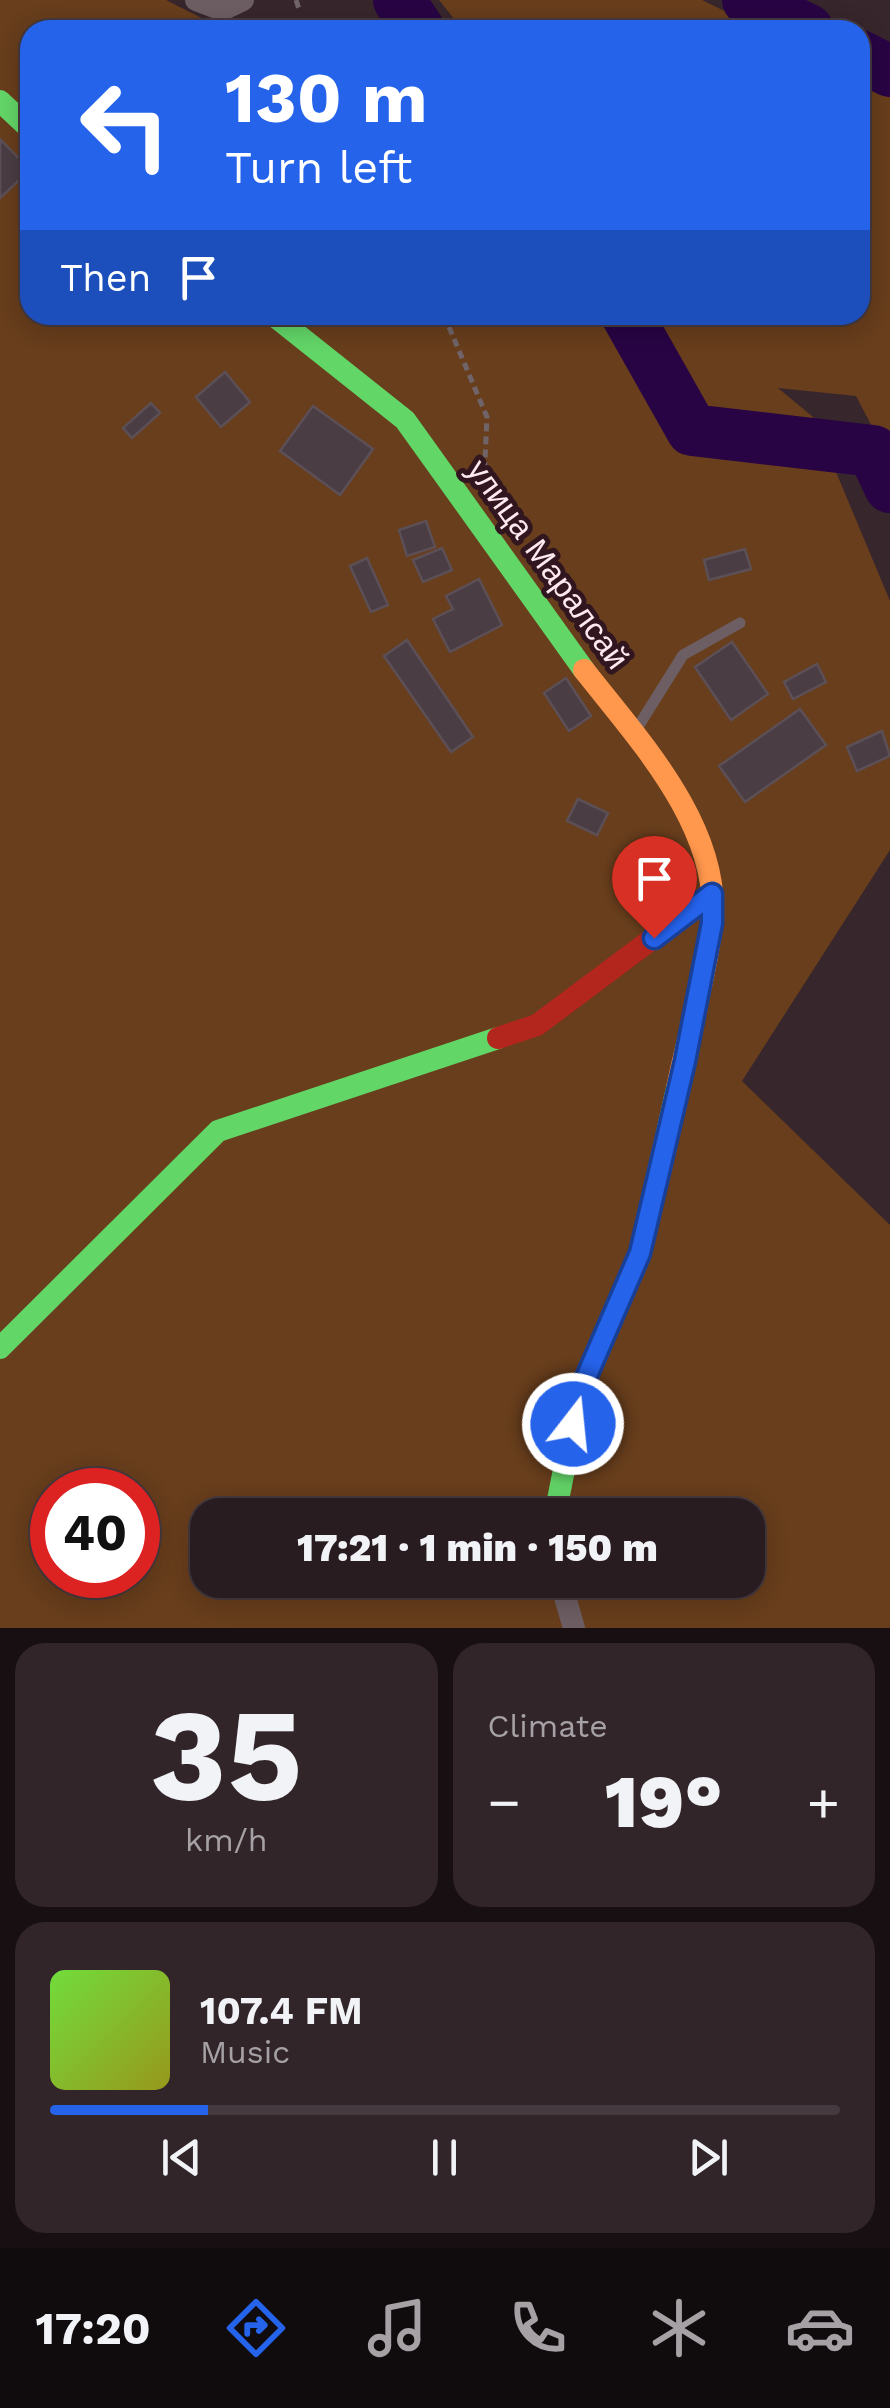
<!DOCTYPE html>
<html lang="en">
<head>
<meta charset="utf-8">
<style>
	body { margin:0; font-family:"Work Sans",sans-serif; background:#31252a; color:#f1f3f6; height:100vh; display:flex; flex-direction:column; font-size:38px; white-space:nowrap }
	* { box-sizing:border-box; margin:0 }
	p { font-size:32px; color:#a5a1a5 }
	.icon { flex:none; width:55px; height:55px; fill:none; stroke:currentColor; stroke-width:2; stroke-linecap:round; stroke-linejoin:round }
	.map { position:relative; height:1628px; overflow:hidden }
	.side { display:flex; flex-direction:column; gap:15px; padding:15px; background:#170f12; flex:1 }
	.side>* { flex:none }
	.guide { position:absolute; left:20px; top:20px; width:850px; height:305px; border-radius:30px; box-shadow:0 5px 25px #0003,0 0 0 2px #453a3f; background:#2563eb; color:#fff; overflow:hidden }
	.speed { position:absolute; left:30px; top:1468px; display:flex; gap:20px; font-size:50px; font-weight:700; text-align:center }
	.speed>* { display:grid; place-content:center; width:130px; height:130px; border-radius:50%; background:#291c21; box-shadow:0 5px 25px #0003,0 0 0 2px #453a3f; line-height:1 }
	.speed .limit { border:15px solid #d22; background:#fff; color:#111 }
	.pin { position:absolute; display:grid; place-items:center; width:85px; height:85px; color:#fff; margin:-102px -42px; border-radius:50% 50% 50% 0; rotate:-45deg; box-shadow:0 0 10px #0007 }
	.pin .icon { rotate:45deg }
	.me { position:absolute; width:110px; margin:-55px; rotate:16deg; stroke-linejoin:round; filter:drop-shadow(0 0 8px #0008) }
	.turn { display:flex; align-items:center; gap:35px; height:210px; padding:0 40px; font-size:45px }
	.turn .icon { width:130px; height:130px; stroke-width:2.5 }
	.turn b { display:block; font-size:70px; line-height:85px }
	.then { display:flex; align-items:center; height:95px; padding:0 40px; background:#0003; gap:20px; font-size:38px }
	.big { font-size:75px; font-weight:800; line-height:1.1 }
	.side .card { flex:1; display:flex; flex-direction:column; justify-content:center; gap:15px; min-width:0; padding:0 35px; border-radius:30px; background:#31252a }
	.side .dial { align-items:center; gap:0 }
	.dial b { font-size:130px; line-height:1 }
	.song { display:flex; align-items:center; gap:30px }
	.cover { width:120px; height:120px; border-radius:15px; background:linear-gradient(135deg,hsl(100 70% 55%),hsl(60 70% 35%)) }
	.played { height:10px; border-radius:5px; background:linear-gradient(90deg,#2563eb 20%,#453a3f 20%) }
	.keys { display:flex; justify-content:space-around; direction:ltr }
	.heat { display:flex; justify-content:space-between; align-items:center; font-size:55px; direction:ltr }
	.side .tiles { flex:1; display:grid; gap:15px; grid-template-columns:1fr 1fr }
	.card:last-child { grid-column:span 2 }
	.trip { position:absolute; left:190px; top:1498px; width:575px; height:100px; border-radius:30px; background:#291c21; box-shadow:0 5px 25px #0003,0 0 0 2px #453a3f; font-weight:800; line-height:100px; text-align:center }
	.tabs { display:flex; height:160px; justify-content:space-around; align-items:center; background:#100b0d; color:#a5a1a5 }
	.tabs .icon { width:70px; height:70px }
	.tabs .on { color:#2563eb }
	.tabs b { font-size:45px; color:#f1f3f6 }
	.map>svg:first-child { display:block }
</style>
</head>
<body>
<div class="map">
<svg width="890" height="1628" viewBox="0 0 890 1628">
	<rect width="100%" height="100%" fill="#37262c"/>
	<!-- green -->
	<path fill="#683e1c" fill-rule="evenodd" d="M0,0H166L225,30H30V315H860V77L890,92V461L856,396L778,388L813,417L890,601V850L742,1081L890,1225V1628H0ZM52,1490H138V1575H52ZM208,1515H748V1580H208Z
		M439,0H702L763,30H463Z"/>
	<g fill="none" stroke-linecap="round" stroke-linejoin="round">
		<!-- river -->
		<path stroke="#280444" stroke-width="52" d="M399,0L419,30
			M748,0L808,30
			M860,56L890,71
			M627,315L692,430L873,451L890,487"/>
	</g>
	<!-- building -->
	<path fill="#4a3d44" stroke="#5c4f56" stroke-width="2.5" d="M0,139L30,170L0,198Z
		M225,372L250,402L221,427L196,397Z
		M151,403L160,413L132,438L123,428Z
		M313,406L373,449L340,495L280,451Z
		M426,521L435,547L407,556L399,530Z
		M442,548L452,570L423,582L413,560Z
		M745,549L751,569L709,580L704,560Z
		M367,558L388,605L371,612L350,566Z
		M479,579L502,625L450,652L433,619L453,609L446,596Z
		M407,640L473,737L451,752L384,656Z
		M732,642L768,694L731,720L695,667Z
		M817,664L826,682L793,699L784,682Z
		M566,678L591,716L569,731L544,693Z
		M800,709L826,745L745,802L719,766Z
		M882,731L890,756L857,771L847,747Z
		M578,799L608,813L597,835L567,821Z"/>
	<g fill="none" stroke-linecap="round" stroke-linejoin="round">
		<!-- path -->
		<path stroke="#716468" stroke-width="5" stroke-dasharray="8 5" stroke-linecap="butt" d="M296,0L300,12
			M444,315L487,417L484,481"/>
		<!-- lane -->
		<path stroke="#6d5e63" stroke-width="11" d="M636,730L683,655L740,623"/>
		<!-- street -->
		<path stroke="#6d5e63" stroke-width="22" d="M196,0L222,10L243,0
			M313,30V29
			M560,1580L574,1628"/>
		<!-- fast -->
		<path stroke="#63d668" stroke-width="22" d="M0,101L30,129
			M273,315L405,420L584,670
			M0,1348L218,1131L498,1038
			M555,1515L579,1394L640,1253L677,1088"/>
		<!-- slow -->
		<path stroke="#ff974d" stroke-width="22" d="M584,670C638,739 722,828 712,923C706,978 688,1034 677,1088"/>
		<!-- jam -->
		<path stroke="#b3261e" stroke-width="22" d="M498,1038L537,1025L712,894"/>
	</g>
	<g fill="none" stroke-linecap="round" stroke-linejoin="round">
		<defs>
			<path id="route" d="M573,1424L579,1394L640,1253L685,1061L712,923V894L654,938"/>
		</defs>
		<!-- route casing -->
		<use href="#route" stroke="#184099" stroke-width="25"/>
		<!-- route -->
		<use href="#route" stroke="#2563eb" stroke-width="18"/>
	</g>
	<g text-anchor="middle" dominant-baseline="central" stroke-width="10" stroke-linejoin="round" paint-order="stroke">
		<!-- street labels -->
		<g font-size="32" fill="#fee9ef" stroke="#32161f">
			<text transform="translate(548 564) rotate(54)">улица Маралсай</text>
		</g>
	</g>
</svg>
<div class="speed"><div class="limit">40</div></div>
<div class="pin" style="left:654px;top:938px;background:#d93025"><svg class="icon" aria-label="arrive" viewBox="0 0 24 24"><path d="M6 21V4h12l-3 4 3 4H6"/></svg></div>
<svg class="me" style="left:573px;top:1424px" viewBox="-20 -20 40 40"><circle r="17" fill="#2563eb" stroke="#fff" stroke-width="3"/><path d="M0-11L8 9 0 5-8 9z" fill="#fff"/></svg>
<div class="trip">17:21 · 1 min · 150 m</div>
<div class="guide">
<div class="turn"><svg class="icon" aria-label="left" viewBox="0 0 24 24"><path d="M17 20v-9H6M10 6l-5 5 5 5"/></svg><div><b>130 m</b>Turn left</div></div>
<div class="then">Then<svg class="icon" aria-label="arrive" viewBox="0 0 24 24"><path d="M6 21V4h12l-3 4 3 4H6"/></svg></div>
</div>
</div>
<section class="side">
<div class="tiles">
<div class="card dial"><b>35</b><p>km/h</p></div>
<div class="card"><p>Climate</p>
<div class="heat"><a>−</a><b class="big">19°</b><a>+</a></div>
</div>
<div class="card">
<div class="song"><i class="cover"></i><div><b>107.4 FM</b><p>Music</p></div></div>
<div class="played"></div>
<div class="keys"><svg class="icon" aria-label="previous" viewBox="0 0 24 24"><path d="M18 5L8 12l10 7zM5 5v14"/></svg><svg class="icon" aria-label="pause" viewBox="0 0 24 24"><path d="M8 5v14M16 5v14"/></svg><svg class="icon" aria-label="next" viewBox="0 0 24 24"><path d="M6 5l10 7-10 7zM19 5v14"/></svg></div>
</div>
</div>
</section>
<nav class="tabs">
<b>17:20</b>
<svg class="icon on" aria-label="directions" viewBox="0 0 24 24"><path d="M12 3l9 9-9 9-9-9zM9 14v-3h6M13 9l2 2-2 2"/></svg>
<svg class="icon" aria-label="music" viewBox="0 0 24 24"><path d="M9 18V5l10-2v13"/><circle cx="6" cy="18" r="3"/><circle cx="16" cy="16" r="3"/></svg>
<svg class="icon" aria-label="phone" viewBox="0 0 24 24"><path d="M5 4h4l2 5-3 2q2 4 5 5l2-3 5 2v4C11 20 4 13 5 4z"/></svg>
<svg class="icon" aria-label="climate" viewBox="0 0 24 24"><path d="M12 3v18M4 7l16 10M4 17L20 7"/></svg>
<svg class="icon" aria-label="car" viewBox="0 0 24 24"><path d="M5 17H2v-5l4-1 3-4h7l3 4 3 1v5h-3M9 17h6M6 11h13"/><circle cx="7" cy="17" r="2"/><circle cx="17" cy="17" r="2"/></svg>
</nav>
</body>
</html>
